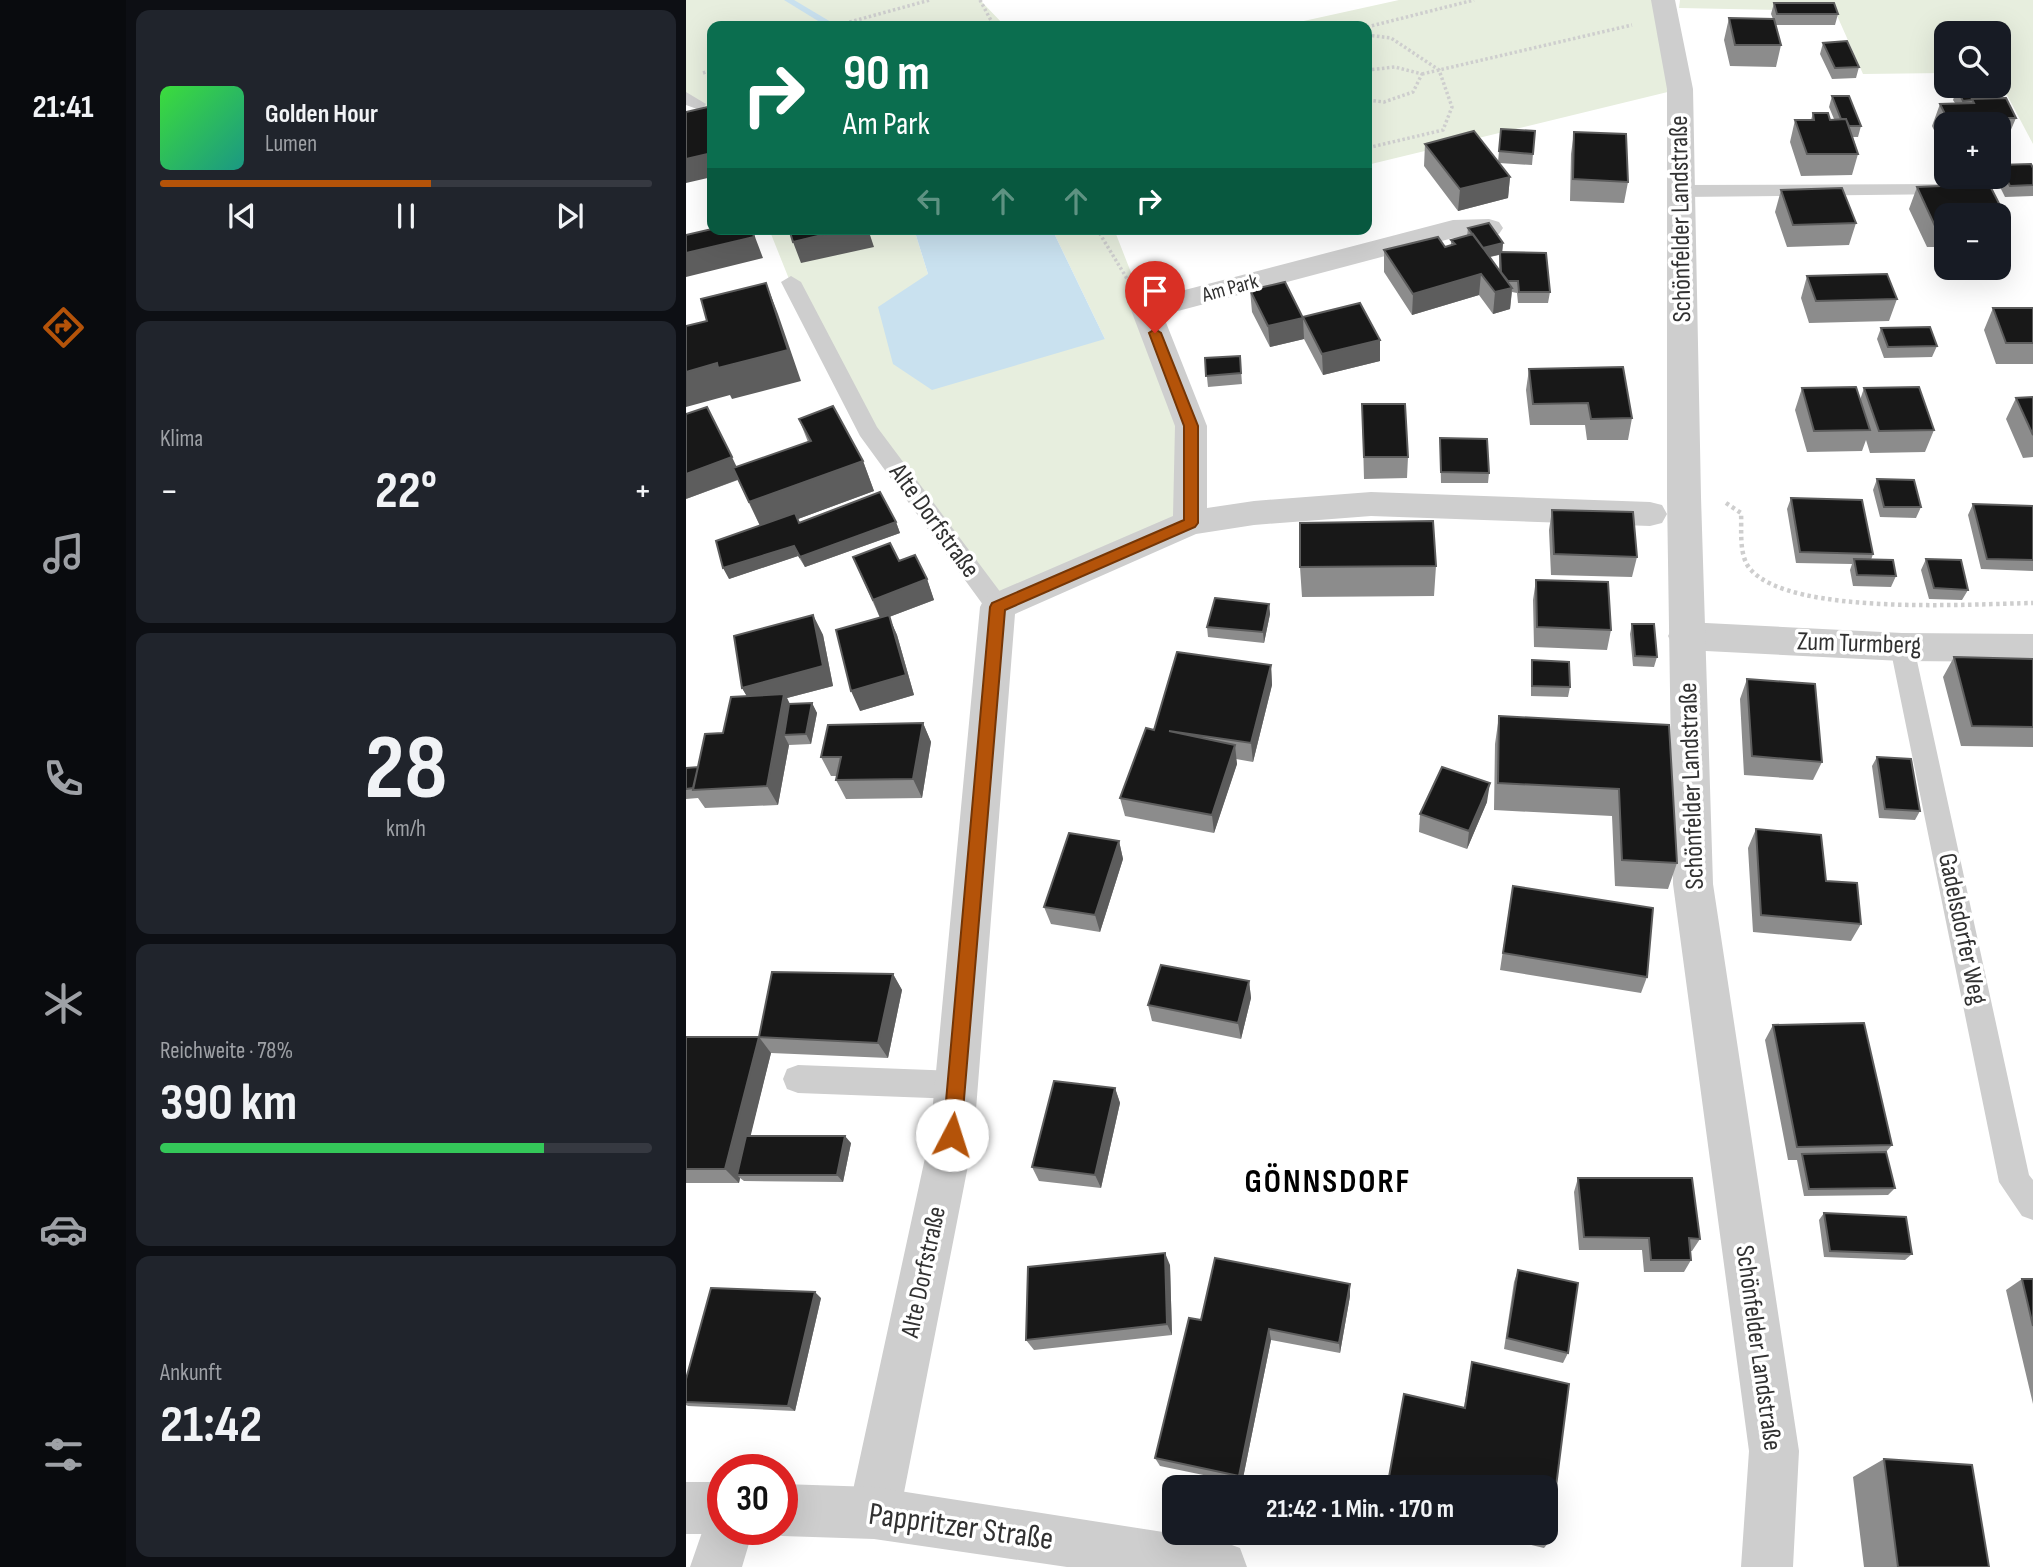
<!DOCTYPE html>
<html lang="de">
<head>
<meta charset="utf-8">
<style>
	body { margin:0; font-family:"Sofia Sans Condensed",sans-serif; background:#20242c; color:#f1f3f6; height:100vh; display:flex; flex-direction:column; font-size:26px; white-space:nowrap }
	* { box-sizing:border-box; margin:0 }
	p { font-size:23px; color:#9ea1a6 }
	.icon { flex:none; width:38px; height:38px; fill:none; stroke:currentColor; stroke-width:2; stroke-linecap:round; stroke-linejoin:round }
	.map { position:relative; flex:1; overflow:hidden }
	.details { display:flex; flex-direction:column; gap:10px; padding:10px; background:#0d0f14; width:560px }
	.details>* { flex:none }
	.banner { position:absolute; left:21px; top:21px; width:665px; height:214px; border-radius:14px; box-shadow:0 7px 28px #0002; background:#0b6e4f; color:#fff; overflow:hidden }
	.controls { position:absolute; left:1248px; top:21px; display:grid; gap:14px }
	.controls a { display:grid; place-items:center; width:77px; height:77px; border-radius:14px; background:#171b24; box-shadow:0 7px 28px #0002; font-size:35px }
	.speed { position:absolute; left:21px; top:1454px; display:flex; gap:14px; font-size:35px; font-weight:700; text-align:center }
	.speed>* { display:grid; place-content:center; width:91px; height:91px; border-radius:50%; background:#171b24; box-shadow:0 7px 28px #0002; line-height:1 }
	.speed .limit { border:10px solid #d22; background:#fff; color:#111 }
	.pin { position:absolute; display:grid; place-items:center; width:60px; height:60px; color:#fff; margin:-72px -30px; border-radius:50% 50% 50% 0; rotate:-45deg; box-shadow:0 0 7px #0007 }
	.pin .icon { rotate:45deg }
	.me { position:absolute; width:77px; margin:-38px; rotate:5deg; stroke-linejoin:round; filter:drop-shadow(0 0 5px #0008) }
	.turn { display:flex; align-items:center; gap:24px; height:147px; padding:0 21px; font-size:32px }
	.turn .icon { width:91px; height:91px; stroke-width:2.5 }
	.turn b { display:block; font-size:49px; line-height:60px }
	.lanes { display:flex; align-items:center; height:66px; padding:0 21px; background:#0003; justify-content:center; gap:35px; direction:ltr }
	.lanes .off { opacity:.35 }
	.big { font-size:52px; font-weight:700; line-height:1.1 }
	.details .tile { flex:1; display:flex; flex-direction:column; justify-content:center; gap:10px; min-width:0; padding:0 24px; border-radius:14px; background:#20242c }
	.details .dial { align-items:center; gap:0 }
	.dial b { font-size:91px; line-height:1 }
	.song { display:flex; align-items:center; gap:21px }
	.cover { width:84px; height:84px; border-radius:10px; background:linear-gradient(135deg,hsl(120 70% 55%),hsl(170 70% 35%)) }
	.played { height:7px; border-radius:4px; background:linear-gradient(90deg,#b45309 55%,#363941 55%) }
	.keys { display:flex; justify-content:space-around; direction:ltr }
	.heat { display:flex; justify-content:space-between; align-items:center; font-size:38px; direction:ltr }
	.charge { height:10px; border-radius:5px; background:linear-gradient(90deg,#34c759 78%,#363941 0) }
	.trip { position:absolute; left:476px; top:1475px; width:396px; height:70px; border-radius:14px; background:#171b24; box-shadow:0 7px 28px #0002; font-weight:700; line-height:70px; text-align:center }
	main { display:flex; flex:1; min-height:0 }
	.menu { display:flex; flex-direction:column; width:126px; justify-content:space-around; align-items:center; background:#090b0e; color:#9ea1a6 }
	.menu .icon { width:49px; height:49px }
	.menu .current { color:#b45309 }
	.menu b { font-size:32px; color:#f1f3f6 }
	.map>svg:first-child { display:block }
</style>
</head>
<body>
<main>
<nav class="menu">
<b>21:41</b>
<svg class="icon current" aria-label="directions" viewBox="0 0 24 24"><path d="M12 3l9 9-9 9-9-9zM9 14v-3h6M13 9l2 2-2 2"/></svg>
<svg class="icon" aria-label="music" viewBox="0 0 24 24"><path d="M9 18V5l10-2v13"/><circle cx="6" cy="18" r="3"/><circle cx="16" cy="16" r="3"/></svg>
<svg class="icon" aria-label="phone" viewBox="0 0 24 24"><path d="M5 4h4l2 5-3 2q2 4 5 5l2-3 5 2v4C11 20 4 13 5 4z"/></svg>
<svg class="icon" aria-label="climate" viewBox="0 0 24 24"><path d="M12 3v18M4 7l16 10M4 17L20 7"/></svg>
<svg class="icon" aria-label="car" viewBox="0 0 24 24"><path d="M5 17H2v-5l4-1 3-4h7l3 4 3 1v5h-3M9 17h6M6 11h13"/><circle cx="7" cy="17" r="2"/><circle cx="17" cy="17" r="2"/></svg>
<svg class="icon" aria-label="filters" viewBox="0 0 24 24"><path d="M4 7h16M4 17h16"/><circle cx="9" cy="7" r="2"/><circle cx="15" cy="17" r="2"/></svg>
</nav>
<section class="details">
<div class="tile">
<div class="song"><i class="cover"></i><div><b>Golden Hour</b><p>Lumen</p></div></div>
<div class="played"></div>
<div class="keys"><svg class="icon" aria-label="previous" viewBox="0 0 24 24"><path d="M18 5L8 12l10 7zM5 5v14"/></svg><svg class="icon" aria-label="pause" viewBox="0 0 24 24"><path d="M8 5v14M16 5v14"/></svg><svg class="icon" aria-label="next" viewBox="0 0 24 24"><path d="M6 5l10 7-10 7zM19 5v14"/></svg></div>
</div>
<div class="tile"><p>Klima</p>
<div class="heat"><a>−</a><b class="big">22°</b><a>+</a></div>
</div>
<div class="tile dial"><b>28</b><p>km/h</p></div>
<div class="tile"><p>Reichweite · 78%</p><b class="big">390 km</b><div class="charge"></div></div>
<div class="tile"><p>Ankunft</p><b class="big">21:42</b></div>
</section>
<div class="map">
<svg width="1347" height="1567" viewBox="0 0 1347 1567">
	<rect width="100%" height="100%" fill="#fff"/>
	<!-- green -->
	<path fill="#e7eede" d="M0,0H294L319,26H255L252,22L228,26H26V114L0,97Z
		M713,0H977L994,89L681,165V26H595Z
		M994,0H1347V144L1313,80L1312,33H1260V73L1177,74L1149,11L993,8Z
		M83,229H228L242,274L419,339L366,229H428L505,426L504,523L312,607L182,431L109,294Z"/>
	<!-- water -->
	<path fill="#c9e1ef" d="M228,229H366L419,339L246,390L207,364L192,307L242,274Z"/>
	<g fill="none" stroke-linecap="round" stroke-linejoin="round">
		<!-- stream -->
		<path fill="#c9e1ef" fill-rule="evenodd" d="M98,0H108L145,22L137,24Z"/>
		<!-- path-far1 -->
		<path stroke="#cecece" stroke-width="3.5" stroke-dasharray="2.5 2.5" stroke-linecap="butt" d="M294,0L308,26
			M149,26L244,0
			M681,27L788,0
			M681,35L705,38L753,70L766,107L757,130L681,148
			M681,70L709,67L736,74L727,92L698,102L681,100
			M17,73L26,70
			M736,74L946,25
			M411,229L443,282"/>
		<!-- path -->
		<path stroke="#cecece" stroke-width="4.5" stroke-dasharray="3.5 3.5" stroke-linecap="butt" d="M1040,503L1055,513C1056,530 1052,556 1065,570C1107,616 1285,604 1347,603"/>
		<!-- service -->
		<path fill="#cecece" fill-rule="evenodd" d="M0,92L20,104L17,108L11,109L0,105Z
			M1261,184L1271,190L1268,194L996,197L986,191L996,185Z
			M105,276L115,282L191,427L321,601L324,607L321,613L312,616L303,613L174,436L95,282Z
			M1216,637L1225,640L1228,647L1343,1175L1347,1180V1220L1336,1216L1313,1182L1204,647L1207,640Z
			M112,1065L271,1071L282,1075L286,1085L282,1095L271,1099L112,1093L101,1089L97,1079L101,1069Z"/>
		<!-- minor -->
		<path fill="#cecece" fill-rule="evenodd" d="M803,219L813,222L817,228L813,234L767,238L477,315L521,426V508L568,501L685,492L964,502L976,505L981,514L976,523L964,526L685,516L568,525L510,534L329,614L288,1135L214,1513L206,1531L188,1539L170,1531L162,1513L244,1135L294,607L299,597L487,516L489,426L445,310L449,303L767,220Z
			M1000,622L1216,633L1347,634V662L1216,661L1000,650L987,646L982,636L987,626Z
			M37,1506V1530H67L56,1567H4L23,1512Z"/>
		<!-- tertiary -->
		<path fill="#cecece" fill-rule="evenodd" d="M965,0H989L1007,89L1015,497L1027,884L1113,1451L1107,1567H1055L1063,1451L987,884L981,497V89Z
			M0,1482H37V1530H47L37,1534H0Z
			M96,1484L188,1487L535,1541L554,1548L561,1567H381L188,1539L96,1536L81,1530H96Z"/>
	</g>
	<!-- wall -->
	<path fill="#8c8c8c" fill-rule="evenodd" d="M1088,3L1152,14L1149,25H1090L1095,45L1090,67L1044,66L1038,40L1043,18L1087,19L1085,14Z
		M1137,43L1173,67L1170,78L1146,79L1134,54Z
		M1271,89L1310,98L1330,118L1321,139L1315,140L1312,147V124H1260V155L1246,126L1254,104L1269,103L1267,100Z
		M1146,96L1175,126L1172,137H1167L1172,154L1166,175L1115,176L1104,142L1109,120H1125L1127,113L1144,120L1148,119L1143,107Z
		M815,129L849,131L846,165L813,163L824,177L822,198L772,211L738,166L739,144L812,162Z
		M888,132L942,182L938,203L884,201L885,154Z
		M1313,165L1347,168V196L1319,197L1309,177H1312Z
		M1303,184L1323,223L1313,244H1312V215H1260V247H1241L1223,209L1231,187Z
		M1095,190L1170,223L1163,245L1101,247L1089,212Z
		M782,228L817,243L816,252L864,292L862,303H832L831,293L826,292L824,309L807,314L793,295L726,315L698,272V250L759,247L765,245V240L781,236ZM813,255V269L804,257Z
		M1121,276L1211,299L1203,321L1123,323L1115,298Z
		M564,290L617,317L694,361L637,375L618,339L584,347L566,312Z
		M1307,308H1347V364H1310L1298,330Z
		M1195,328L1251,346L1246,357L1198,358L1191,339Z
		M554,356L556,384L522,387L519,358Z
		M843,369L946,418L942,440H901L899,425H844L840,390Z
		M1116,388L1174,400L1178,388L1248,430L1239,452L1184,453L1180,440L1176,451L1121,452L1109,410Z
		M1347,397V457L1337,458L1320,419L1330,398Z
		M676,404L722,457L721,478L678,479Z
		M113,419L177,461L188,491L112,519L114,523L210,522L214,533L119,567L112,556L43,579L74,526L52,480L0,499L50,467L122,442Z
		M754,438L803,473L802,483H755Z
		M1191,479L1235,507L1230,518L1194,517L1187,490Z
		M1105,498L1187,554L1185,560L1210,576L1205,587L1167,586L1164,570L1166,564L1110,563L1101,509Z
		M1287,504L1347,506V571L1295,569L1282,515Z
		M866,510L951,557L946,577L865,575L863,530Z
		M167,557L213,561L241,579L248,600L203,617L211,635L228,695L174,711L194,618Z
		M1240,559L1282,590L1276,600L1243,599L1235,570Z
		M750,566L748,596L616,597L614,567Z
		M850,580L925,630L921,650L848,647L847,600Z
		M583,604L584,614L578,643L522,637L521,627Z
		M127,615L137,635L147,686L101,698L103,704L126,703L131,713L125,744L103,745L92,805L19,808L12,798L0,799V768L12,767L37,733L61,696L56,688Z
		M946,624L971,657L968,667L947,666L944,634Z
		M1268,657L1347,659V747L1275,746L1257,677Z
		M846,660L884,687L882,697L845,696V670Z
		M585,665L586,685L567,762L550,759L551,764L528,833L439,816L434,798L468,730Z
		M1061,679L1136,762L1127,780L1058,775L1054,699Z
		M813,716L983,725L991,863L982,889L929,886L926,816L808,810L809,744Z
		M237,723L245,742L236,798L160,799L150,780L151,776H145L135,757Z
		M1191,757L1234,811L1229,820L1193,818L1186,766Z
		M801,802L781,849L733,832L734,814Z
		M1070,829L1140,881L1175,924L1165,941L1067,932L1062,848Z
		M433,841L437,859L414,932L365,924L358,907Z
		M824,903L961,977L955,993L814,970Z
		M207,974L216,990L202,1058L85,1053L64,1136L165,1143L157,1182L58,1181L54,1178L53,1183H0V1037H73Z
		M563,981L565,998L555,1039L466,1021L462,1005Z
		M1087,1025L1206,1145L1200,1152L1209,1188L1202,1195L1118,1196L1111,1160H1102L1079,1040Z
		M429,1088L434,1103L415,1188L353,1181L346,1167Z
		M892,1178L1014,1239L1006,1251H1004L1005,1260L998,1272H958L956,1250H893L888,1192Z
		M1138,1213L1226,1254L1219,1260L1138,1257L1133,1220Z
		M484,1265L486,1335L348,1350L340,1340Z
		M832,1270L882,1353L877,1363L818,1349L828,1282Z
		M1336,1279H1347V1404L1320,1290Z
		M664,1284V1296L654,1353L585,1340L556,1483L474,1466L469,1458L515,1320Z
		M135,1298L109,1411L2,1406L0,1405V1379Z
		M786,1362L863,1542L858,1548L796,1533H859L778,1407Z
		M1198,1459L1303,1567H1178L1167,1477Z"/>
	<!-- shaded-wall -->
	<path fill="#5d5d5d" d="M26,153V177L0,183V159Z
		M824,177L822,198L772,211L774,189Z
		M66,229L77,258L0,277V253Z
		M161,229H182L188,247L115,263L107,242Z
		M817,243L816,254L794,259L795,248Z
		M795,274L793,295L726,315L727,294Z
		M80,283L92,314L115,381L46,399L44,395L0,407V372L31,363Z
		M826,288L824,309L807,314L809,292Z
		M617,318L618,339L584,347L582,326Z
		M694,340V361L637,375L636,354Z
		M46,457L56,478L0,499V474Z
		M177,461L188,491L112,519L118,534L77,532L63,502Z
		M210,522L214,533L119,567L114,557Z
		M108,546L112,556L43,579L37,568Z
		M241,579L248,600L203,617L211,635L228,695L174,711L165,691L195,620L187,600Z
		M583,604L584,614L578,643L577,632Z
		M127,615L137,635L147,686L101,698L109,714L98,735L103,745L92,805L81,786L67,707L56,688Z
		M585,665L586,685L567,762L565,743Z
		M126,703L131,713L125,744L120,734Z
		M237,723L245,742L236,798L227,779Z
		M549,745L551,764L528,833L526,815Z
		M804,783L801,802L781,849L783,831Z
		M433,841L437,859L414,932L409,915Z
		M207,974L216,990L202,1058L192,1043Z
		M563,981L565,998L555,1039L552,1023Z
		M73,1037L85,1053L55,1175H51L54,1178L53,1183L39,1169Z
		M429,1088L434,1103L415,1188L409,1175Z
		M159,1136L165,1143L157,1182L151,1175Z
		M479,1253L484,1265L486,1335L481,1324Z
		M664,1284V1296L654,1353L653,1343Z
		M129,1292L135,1298L109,1411L102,1406Z
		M583,1329L585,1340L556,1483L553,1476Z"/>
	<!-- building -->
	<path fill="#181818" stroke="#5d5d5d" stroke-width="2" d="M1088,3H1148L1152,14H1091Z
		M1043,18L1088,19L1095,45H1049Z
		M1161,41L1173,67L1149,68L1137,43Z
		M1305,88L1310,98L1286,99V100L1277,101L1271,89Z
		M1146,96H1163L1175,126H1163L1160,119H1155Z
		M1320,98L1330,118H1308L1311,124H1264L1254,104L1288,103L1286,99Z
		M26,106V153L0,159V112Z
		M1127,113H1142L1144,120L1160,119L1172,154H1121L1109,120H1128Z
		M1312,127L1317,136H1312Z
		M815,129L849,131L847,154L813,151Z
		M788,131L824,177L774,189L739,144Z
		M888,132L940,134L942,182L887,179Z
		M1345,164L1347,168V185L1324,186L1313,165Z
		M1303,184L1323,223H1312V215H1260V225L1249,226L1231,187Z
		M1156,188L1170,223L1107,225L1095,190Z
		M803,223L817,243L797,248L782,228Z
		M26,229H66L68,237L0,253V235Z
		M103,229H161L107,242Z
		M787,234L826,288L809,292L795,274L727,294L698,250L752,237L759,247L769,244L765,240Z
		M814,252L860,253L864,292H833L832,281H822L815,272Z
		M1201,274L1211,299L1130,301L1121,276Z
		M599,282L617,318L582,326L564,290Z
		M80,283L102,350L32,368L31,363L0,372V326L21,321L15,299Z
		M674,303L694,340L636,354L617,317Z
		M1307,308H1347V343H1320Z
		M1244,327L1251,346L1202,347L1195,328Z
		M554,356L555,373L520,376L519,358Z
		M937,367L946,418L905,419L902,403L847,404L843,369Z
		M1170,387L1184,430L1128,431L1116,388Z
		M1233,387L1248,430L1193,431L1178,388Z
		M1347,397V435L1330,398Z
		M676,404H719L722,457H678Z
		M147,406L177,461L63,502L47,468L125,441L113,419Z
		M21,407L46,457L0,474V414Z
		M754,438L801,439L803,473L755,472Z
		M1191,479L1228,480L1235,507H1198Z
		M194,492L210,522L114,557L108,546L37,568L30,541L109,513L113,523Z
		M1105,498L1176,500L1187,554L1114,552Z
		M1287,504L1347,506V560L1301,559Z
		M866,510L947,512L951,557L868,554Z
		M747,521L750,566L614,567V523Z
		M204,543L213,561L229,555L241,579L187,600L167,557Z
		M1168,559L1207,560L1210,576L1171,575Z
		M1240,559L1275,560L1282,590L1248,588Z
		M850,580L922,582L925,630L851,627Z
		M529,598L583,604L577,632L521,627Z
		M127,615L137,666L56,688L48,636Z
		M203,615L220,675L165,691L150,630Z
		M946,624H968L971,657L949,656Z
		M491,652L585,665L565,743L483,731L549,745L526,815L434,798L460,728L468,730Z
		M1268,657L1347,659V727L1286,726Z
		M846,660L883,662L884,687L846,686Z
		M1061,679L1129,684L1136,762L1066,756Z
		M98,694L81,786L7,790L19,734L37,733L45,697Z
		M126,703L120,734L98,735L103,704Z
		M813,716L983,725L991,863L936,860L933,789L812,783Z
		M237,723L227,779L150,780L155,757H135L142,725Z
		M1191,757L1225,759L1234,811L1199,809Z
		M12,767L7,788L0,789V768Z
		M756,767L804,783L783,831L734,814Z
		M1070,829L1135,835L1140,881L1171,883L1175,924L1075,915Z
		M383,833L433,841L409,915L358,907Z
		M827,886L967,908L961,977L817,953Z
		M475,965L563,981L552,1023L462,1005Z
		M86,972L207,974L192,1043L73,1037Z
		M1178,1023L1206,1145L1111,1147L1087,1025Z
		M0,1037H73L39,1169H0Z
		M368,1081L429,1088L409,1175L346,1167Z
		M60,1136H159L151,1175H51Z
		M1200,1152L1209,1188L1123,1189L1116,1154Z
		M892,1178H1006L1014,1239L1003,1238L1005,1260H965L963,1238L898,1237Z
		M1138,1213L1220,1217L1226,1254L1144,1251Z
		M479,1253L481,1324L340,1340L342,1267Z
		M529,1258L664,1284L653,1343L583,1329L553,1476L469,1458L503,1318L515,1320Z
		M832,1270L892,1283L882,1353L821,1338Z
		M1336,1279H1347V1326Z
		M25,1288L129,1292L102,1406L0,1402V1379Z
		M786,1362L883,1384L863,1542L825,1533H859V1488H701L718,1394L779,1408Z
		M1198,1459L1286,1465L1303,1567H1212Z"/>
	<!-- route -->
	<path fill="#b45309" stroke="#753606" stroke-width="2" d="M469,329L475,333L512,426V523L509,527L319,610L275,1135L272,1142L266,1144L259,1142L257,1135L304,607L306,603L498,520V426L463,333Z"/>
	<g text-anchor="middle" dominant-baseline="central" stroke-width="7" stroke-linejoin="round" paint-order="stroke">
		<!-- far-street labels -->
		<g font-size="21" fill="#313131" stroke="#fff">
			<text transform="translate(544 288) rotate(-15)">Am Park</text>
		</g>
		<!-- street labels -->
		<g font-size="26" fill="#313131" stroke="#fff">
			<text transform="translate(995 219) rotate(-91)">Schönfelder Landstraße</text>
			<text transform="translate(248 521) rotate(54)">Alte Dorfstraße</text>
			<text transform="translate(1173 644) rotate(2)">Zum Turmberg</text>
			<text transform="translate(1006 786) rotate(-92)">Schönfelder Landstraße</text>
			<text transform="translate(1276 929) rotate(78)">Gadelsdorfer Weg</text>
			<text transform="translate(238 1272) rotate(-78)">Alte Dorfstraße</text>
			<text transform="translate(1072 1348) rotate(82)">Schönfelder Landstraße</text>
		</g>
		<!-- near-street labels -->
		<g font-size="32" fill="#313131" stroke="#fff">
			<text transform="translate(275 1527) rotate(8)">Pappritzer Straße</text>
		</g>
		<!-- district labels -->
		<g font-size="33" font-weight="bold" letter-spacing="2" fill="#000" stroke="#fff">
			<text x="642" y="1182">GÖNNSDORF</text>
		</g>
	</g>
</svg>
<div class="controls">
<a><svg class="icon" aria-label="search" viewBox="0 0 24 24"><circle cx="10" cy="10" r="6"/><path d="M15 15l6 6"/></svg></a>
<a>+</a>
<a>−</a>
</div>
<div class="speed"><div class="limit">30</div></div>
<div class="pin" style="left:469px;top:333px;background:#d93025"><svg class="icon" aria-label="arrive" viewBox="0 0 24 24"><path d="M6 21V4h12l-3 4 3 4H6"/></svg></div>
<svg class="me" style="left:266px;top:1135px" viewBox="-20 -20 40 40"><circle r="19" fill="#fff"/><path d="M0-13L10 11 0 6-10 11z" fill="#b45309"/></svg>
<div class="trip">21:42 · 1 Min. · 170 m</div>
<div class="banner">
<div class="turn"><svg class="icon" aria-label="right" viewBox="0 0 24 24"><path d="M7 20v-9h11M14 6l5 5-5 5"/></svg><div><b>90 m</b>Am Park</div></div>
<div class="lanes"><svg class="icon off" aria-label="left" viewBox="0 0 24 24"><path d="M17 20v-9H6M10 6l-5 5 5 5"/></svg><svg class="icon off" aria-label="ahead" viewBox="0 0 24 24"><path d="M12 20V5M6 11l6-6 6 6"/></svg><svg class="icon off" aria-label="ahead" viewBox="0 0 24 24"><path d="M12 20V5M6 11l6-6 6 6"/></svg><svg class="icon" aria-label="right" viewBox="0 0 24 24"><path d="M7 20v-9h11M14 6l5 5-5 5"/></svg></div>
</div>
</div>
</main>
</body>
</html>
